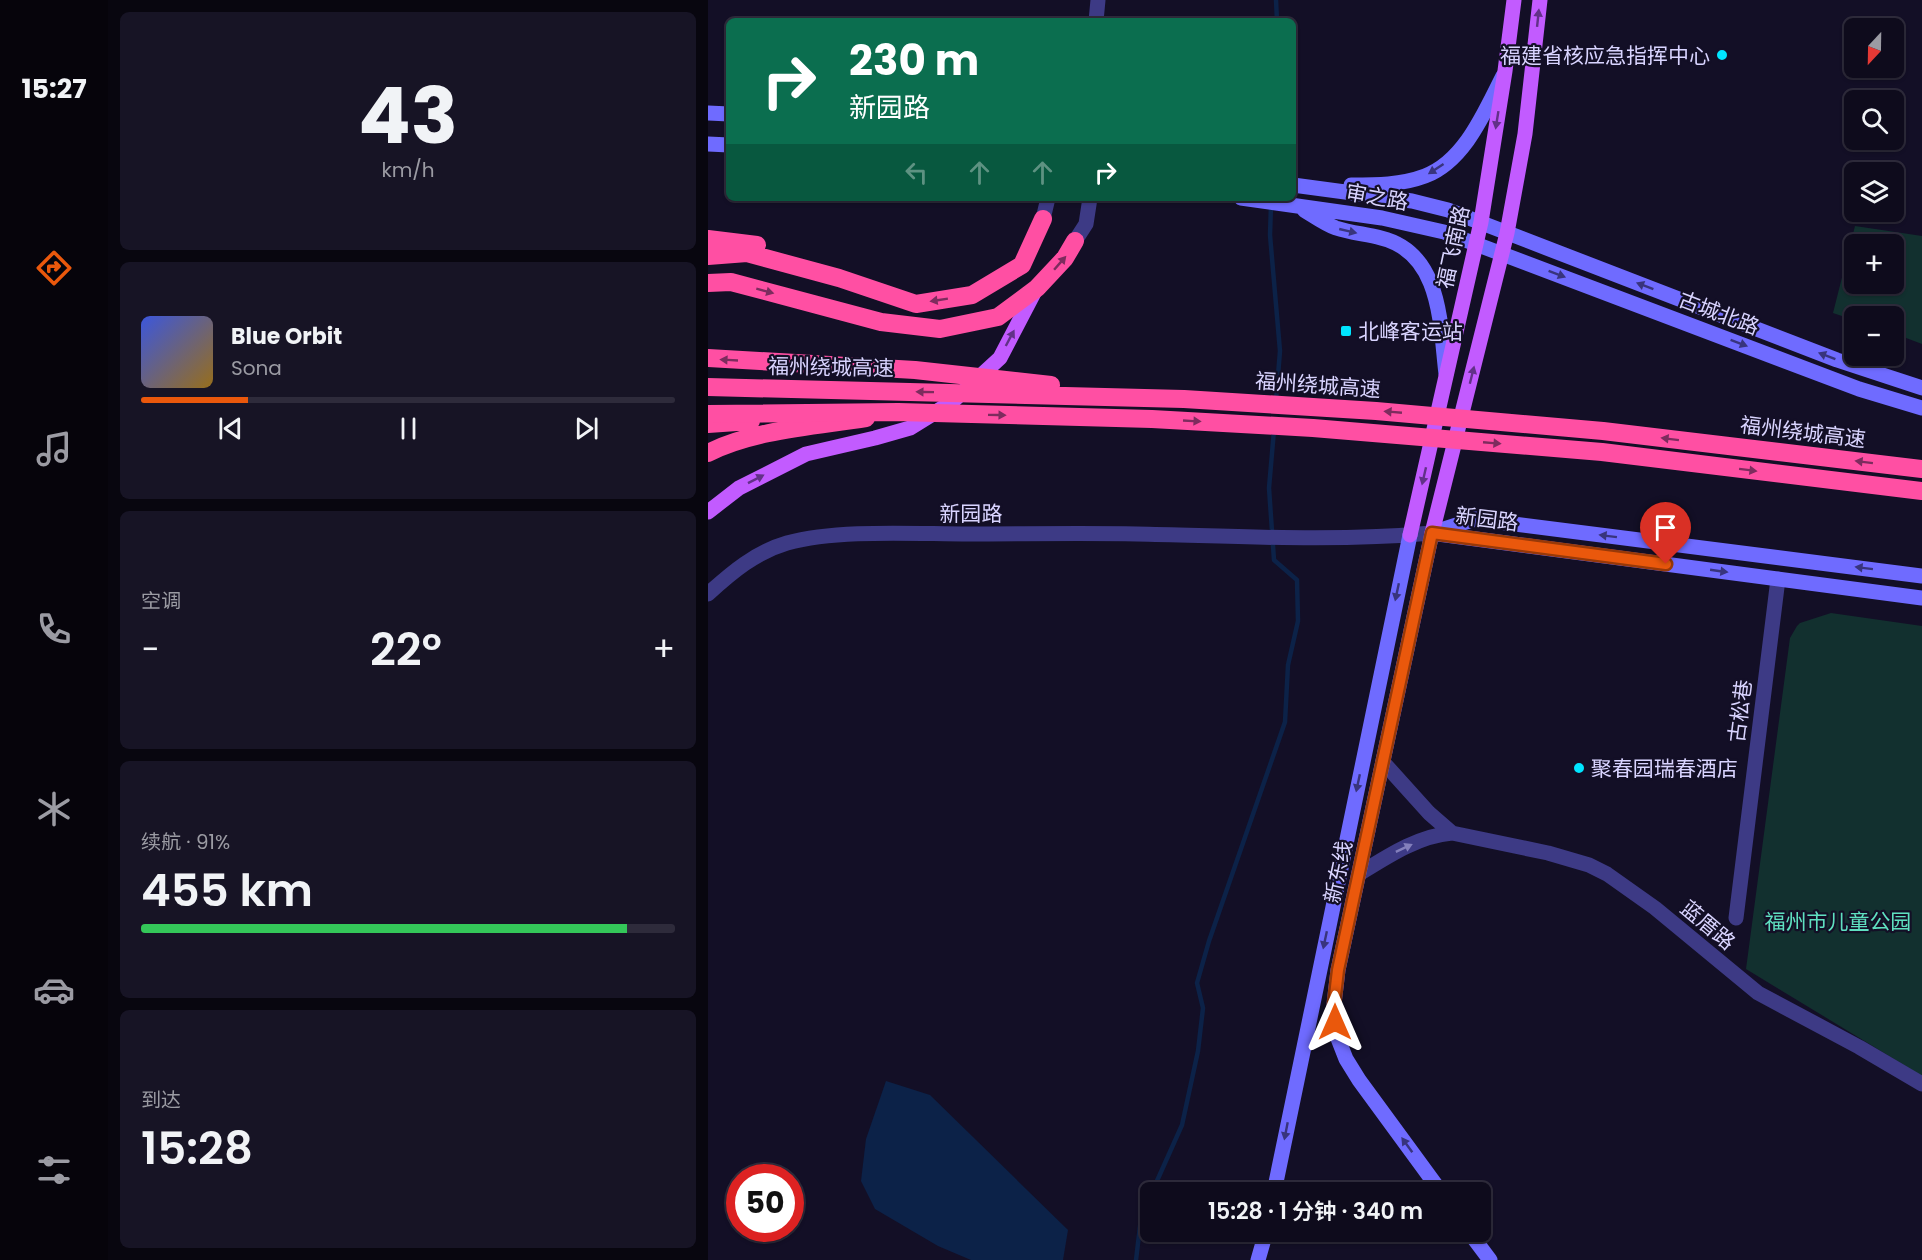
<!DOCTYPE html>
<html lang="zh">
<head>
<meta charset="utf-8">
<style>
	body { margin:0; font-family:Poppins,"Noto Sans SC",sans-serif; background:#171425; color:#f1f3f6; height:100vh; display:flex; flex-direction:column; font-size:22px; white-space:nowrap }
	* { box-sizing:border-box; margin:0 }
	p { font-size:20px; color:#9b9ba3 }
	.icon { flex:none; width:33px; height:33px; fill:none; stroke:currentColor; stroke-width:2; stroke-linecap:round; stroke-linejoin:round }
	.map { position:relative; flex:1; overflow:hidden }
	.side { display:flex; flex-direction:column; gap:12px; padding:12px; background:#08060f; width:600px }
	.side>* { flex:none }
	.guide { position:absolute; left:18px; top:18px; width:570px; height:183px; border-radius:9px; box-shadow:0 2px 4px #0004,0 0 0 2px #2e2b3b; background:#0b6e4f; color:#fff; overflow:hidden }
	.needle { width:39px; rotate:202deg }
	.buttons { position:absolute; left:1136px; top:18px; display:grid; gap:12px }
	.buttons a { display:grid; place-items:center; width:60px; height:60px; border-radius:9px; background:#0e0b1c; box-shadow:0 2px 4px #0004,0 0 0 2px #2e2b3b; font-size:30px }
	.speed { position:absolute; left:18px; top:1164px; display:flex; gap:12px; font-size:30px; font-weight:700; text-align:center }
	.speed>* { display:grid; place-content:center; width:78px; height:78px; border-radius:50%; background:#0e0b1c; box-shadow:0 2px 4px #0004,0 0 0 2px #2e2b3b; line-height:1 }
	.speed .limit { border:9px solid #d22; background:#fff; color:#111 }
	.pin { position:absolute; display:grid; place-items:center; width:51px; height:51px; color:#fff; margin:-62px -26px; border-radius:50% 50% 50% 0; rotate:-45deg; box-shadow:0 0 6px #0007 }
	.pin .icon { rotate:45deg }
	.me { position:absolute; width:66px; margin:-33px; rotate:0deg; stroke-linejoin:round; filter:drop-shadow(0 0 4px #0008) }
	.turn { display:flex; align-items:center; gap:21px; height:126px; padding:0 24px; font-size:27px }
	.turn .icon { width:78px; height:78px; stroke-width:2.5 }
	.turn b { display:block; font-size:42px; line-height:51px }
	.lanes { display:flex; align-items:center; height:57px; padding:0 24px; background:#0003; justify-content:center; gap:30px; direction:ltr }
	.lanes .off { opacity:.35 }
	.big { font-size:45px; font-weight:600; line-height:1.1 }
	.side .widget { flex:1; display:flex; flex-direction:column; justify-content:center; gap:9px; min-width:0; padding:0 21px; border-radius:9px; background:#171425 }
	.side .dial { align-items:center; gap:0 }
	.dial b { font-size:78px; line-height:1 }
	.song { display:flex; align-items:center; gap:18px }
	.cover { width:72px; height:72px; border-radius:9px; background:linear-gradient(135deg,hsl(230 70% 55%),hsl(40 70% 35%)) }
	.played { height:6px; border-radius:3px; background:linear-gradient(90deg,#ea580c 20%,#2e2b3b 20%) }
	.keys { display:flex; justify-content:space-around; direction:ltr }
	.heat { display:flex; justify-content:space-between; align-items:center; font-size:33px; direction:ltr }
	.charge { height:9px; border-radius:4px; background:linear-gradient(90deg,#34c759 91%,#2e2b3b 0) }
	.trip { position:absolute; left:432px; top:1182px; width:351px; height:60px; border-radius:9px; background:#0e0b1c; box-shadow:0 2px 4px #0004,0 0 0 2px #2e2b3b; font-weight:600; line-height:60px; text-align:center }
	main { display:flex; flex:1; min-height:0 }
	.tabs { display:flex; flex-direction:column; width:108px; justify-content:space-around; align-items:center; background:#06040b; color:#9b9ba3 }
	.tabs .icon { width:42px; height:42px }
	.tabs .on { color:#ea580c }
	.tabs b { font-size:27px; color:#f1f3f6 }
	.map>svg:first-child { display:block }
</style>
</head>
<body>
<main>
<nav class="tabs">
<b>15:27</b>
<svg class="icon on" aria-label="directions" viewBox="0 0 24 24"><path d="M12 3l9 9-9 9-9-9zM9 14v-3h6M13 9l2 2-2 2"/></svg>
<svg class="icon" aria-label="music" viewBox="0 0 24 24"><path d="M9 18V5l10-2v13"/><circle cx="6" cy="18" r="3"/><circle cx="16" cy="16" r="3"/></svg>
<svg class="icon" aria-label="phone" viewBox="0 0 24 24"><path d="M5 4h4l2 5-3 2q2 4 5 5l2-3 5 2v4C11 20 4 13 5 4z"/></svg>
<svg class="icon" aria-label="climate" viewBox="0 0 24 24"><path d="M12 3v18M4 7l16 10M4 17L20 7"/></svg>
<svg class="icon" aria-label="car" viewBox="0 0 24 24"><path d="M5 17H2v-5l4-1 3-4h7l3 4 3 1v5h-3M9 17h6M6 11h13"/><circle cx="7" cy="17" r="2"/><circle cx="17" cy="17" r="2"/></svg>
<svg class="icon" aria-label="filters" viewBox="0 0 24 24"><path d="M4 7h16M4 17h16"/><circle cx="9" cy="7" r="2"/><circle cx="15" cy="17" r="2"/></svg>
</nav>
<section class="side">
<div class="widget dial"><b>43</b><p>km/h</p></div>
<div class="widget">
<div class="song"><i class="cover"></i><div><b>Blue Orbit</b><p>Sona</p></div></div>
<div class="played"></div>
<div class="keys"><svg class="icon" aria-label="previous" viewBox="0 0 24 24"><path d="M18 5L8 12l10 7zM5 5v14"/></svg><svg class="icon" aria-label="pause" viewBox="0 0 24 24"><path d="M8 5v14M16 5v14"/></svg><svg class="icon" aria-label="next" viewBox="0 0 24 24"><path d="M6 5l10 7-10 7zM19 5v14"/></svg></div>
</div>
<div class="widget"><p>空调</p>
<div class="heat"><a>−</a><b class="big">22°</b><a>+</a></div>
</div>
<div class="widget"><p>续航 · 91%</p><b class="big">455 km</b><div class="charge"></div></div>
<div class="widget"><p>到达</p><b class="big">15:28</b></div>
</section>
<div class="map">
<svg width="1214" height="1260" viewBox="0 0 1214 1260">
	<rect width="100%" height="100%" fill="#130f26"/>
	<!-- green -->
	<path fill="#12302f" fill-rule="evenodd" d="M1147,226L1214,236V344L1185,333V316H1146V320L1125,313ZM1146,244H1185V284H1146Z
		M1123,613L1214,626V1076L1038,969L1082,638L1089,626L1092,623Z"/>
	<!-- water -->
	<path fill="#0c2248" d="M178,1081L222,1095L360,1230L355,1260H263L230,1246L167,1209L153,1181L158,1139Z"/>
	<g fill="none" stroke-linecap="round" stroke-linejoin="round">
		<!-- stream -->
		<path stroke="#0c2248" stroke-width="4.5" d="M568,0L569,21
			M563,205L562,235L572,351L568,400
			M444,1192L474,1125L490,1051L495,1008L489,983L501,941L577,722L580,665L590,621L589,580L566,560L561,488L566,430
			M428,1260L433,1218L442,1197"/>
		<!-- tertiary -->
		<path stroke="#3d3a85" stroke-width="15" d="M388,21L390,0
			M335,219L340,198
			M367,241L378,224L382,198
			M0,594C24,572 48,552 79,543C131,529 206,534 260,534C316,534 373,533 429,534C527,536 625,542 724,533
			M675,762L721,813L744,833
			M651,874C680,856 710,836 744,833L840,853L881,865L899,874L947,908L1050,993L1151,1047L1214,1084
			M1028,918L1070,579"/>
		<!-- secondary -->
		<path stroke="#6f6bff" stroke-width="15" d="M0,113L21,114
			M0,144L21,145
			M585,185L704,201L740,210L1129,360L1214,388
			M643,185C668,185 693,185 717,176C757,161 777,111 795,76
			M533,198L674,218L736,232L1151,389L1214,408
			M596,210C606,216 617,224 628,228C643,233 658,234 673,238C734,253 732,325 738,374
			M724,533L630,970L626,1004L627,1022L629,1036L638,1059L651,1080L733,1192
			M724,533L767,519L1214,576
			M730,534L1214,598
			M566,1192L702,535
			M761,1232L782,1260
			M550,1260L558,1232"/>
		<!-- primary -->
		<path stroke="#c25bff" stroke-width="15" d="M0,512L31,488L98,454L167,438L202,428L244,402L292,358L328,289
			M724,533L799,233L817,134L832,0
			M702,535L773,222L797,71L806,0"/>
		<!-- motorway -->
		<path stroke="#ff4fa3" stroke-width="18" d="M0,239L49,245
			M0,256L39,253L131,278L208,304L264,295L314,265L335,219
			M0,283L23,282L173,322L232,329L290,317L329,288L357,258L367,241
			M0,424L43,421
			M0,453C45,430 108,426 158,418"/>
		<!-- motorway-bridge -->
		<path stroke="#ff4fa3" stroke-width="18" d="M0,358L207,370L343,385
			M0,387L476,399L668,411L895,431L1214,469
			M0,414L190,412L444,419L605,428L894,452L1214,491"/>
	</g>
	<!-- one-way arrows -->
	<defs><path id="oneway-solid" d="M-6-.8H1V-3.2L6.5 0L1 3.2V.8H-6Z" transform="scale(1.5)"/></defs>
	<g fill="#623188">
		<use href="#oneway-solid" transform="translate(830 18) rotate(-84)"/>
		<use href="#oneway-solid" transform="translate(789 120) rotate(99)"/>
		<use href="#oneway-solid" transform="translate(302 338) rotate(-62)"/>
		<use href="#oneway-solid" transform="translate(764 375) rotate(-76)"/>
		<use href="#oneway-solid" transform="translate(716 476) rotate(103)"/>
		<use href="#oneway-solid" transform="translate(48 479) rotate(-27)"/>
	</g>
	<g fill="#38347d">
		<use href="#oneway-solid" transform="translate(728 169) rotate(147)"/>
		<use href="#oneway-solid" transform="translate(640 231) rotate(13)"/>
		<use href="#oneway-solid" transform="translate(849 274) rotate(21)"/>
		<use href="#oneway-solid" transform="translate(937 286) rotate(-159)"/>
		<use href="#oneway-solid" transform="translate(1031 343) rotate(21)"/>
		<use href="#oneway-solid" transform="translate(1119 356) rotate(-159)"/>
		<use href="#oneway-solid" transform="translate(900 536) rotate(-173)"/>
		<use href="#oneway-solid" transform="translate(1156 568) rotate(-173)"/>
		<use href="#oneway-solid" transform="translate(1011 571) rotate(8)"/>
		<use href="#oneway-solid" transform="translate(689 592) rotate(102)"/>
		<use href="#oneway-solid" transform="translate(650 783) rotate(102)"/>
		<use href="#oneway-solid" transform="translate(617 940) rotate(102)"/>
		<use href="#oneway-solid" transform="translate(578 1131) rotate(101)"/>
		<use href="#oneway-solid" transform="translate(699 1145) rotate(-126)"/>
	</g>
	<g fill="#7d2c5e">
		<use href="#oneway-solid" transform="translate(352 263) rotate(-49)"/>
		<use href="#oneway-solid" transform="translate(57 291) rotate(15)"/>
		<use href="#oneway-solid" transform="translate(231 300) rotate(171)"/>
		<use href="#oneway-solid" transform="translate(21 360) rotate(-177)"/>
		<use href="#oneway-solid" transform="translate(217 392) rotate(-179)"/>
		<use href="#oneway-solid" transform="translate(685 412) rotate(-175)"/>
		<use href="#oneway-solid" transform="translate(289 415) rotate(1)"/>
		<use href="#oneway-solid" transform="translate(484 421) rotate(3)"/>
		<use href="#oneway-solid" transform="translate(962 439) rotate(-173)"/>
		<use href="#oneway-solid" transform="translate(784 443) rotate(5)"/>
		<use href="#oneway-solid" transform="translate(1156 462) rotate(-173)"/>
		<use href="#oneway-solid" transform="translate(1040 470) rotate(7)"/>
	</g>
	<use fill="#837fbc" href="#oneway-solid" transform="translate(696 848) rotate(-25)"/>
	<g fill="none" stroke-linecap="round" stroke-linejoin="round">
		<defs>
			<path id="route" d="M627,1022L626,1004L630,970L724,533L958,564"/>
		</defs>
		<!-- route casing -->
		<use href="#route" stroke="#983908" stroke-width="15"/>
		<!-- route -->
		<use href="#route" stroke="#ea580c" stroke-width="10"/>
	</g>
	<!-- markers -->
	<g fill="#00e5ff" stroke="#130f26" stroke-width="2">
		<circle cx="1014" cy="55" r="6"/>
		<rect x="632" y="325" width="12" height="12" rx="3"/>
		<circle cx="871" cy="768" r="6"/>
	</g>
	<g text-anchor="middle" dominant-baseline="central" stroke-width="4.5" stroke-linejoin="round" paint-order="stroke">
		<!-- poi labels -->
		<g font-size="21" fill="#d9d4ff" stroke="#130f26" text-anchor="start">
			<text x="1002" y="55" text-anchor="end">福建省核应急指挥中心</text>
			<text x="650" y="331">北峰客运站</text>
			<text x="883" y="768">聚春园瑞春酒店</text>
		</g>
		<!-- street labels -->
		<g font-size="21" fill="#d9d4ff" stroke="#130f26">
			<text transform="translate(669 197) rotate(10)">审之路</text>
			<text transform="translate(745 247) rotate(-78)">福飞南路</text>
			<text transform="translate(1011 313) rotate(21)">古城北路</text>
			<text transform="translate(123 367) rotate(1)">福州绕城高速</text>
			<text transform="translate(610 385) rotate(4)">福州绕城高速</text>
			<text transform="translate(1095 432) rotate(7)">福州绕城高速</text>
			<text x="263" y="513">新园路</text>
			<text transform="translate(779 519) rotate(7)">新园路</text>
			<text transform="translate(1032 711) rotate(-83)">古松巷</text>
			<text transform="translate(630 872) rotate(-78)">新东线</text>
			<text transform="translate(1000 925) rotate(40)">蓝厝路</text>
		</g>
		<!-- park labels -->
		<g font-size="21" fill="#5fe0c0" stroke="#130f26">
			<text x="1130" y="921">福州市儿童公园</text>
		</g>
	</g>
</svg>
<div class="buttons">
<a><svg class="needle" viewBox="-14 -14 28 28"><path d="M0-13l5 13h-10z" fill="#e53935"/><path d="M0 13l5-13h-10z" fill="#9b9ba3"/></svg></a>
<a><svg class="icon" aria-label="search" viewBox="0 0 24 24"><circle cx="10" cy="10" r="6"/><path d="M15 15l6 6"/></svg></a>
<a><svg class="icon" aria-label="layers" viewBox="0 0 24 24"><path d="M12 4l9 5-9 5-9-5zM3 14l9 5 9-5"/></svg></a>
<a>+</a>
<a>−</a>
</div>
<div class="speed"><div class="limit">50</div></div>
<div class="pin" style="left:958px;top:564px;background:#d93025"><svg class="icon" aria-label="arrive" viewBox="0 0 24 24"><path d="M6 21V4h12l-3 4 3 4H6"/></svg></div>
<svg class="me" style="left:627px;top:1022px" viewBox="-20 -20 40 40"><path d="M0-17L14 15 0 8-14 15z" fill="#ea580c" stroke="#fff" stroke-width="4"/></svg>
<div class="trip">15:28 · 1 分钟 · 340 m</div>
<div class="guide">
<div class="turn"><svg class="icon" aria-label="right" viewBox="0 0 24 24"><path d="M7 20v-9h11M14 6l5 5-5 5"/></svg><div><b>230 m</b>新园路</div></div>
<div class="lanes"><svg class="icon off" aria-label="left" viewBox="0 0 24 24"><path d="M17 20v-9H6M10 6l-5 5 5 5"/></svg><svg class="icon off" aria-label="ahead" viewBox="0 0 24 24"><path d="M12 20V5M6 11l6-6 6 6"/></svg><svg class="icon off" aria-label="ahead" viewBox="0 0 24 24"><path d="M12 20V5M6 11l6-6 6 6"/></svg><svg class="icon" aria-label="right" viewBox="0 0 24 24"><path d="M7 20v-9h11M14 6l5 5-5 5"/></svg></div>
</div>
</div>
</main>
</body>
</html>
